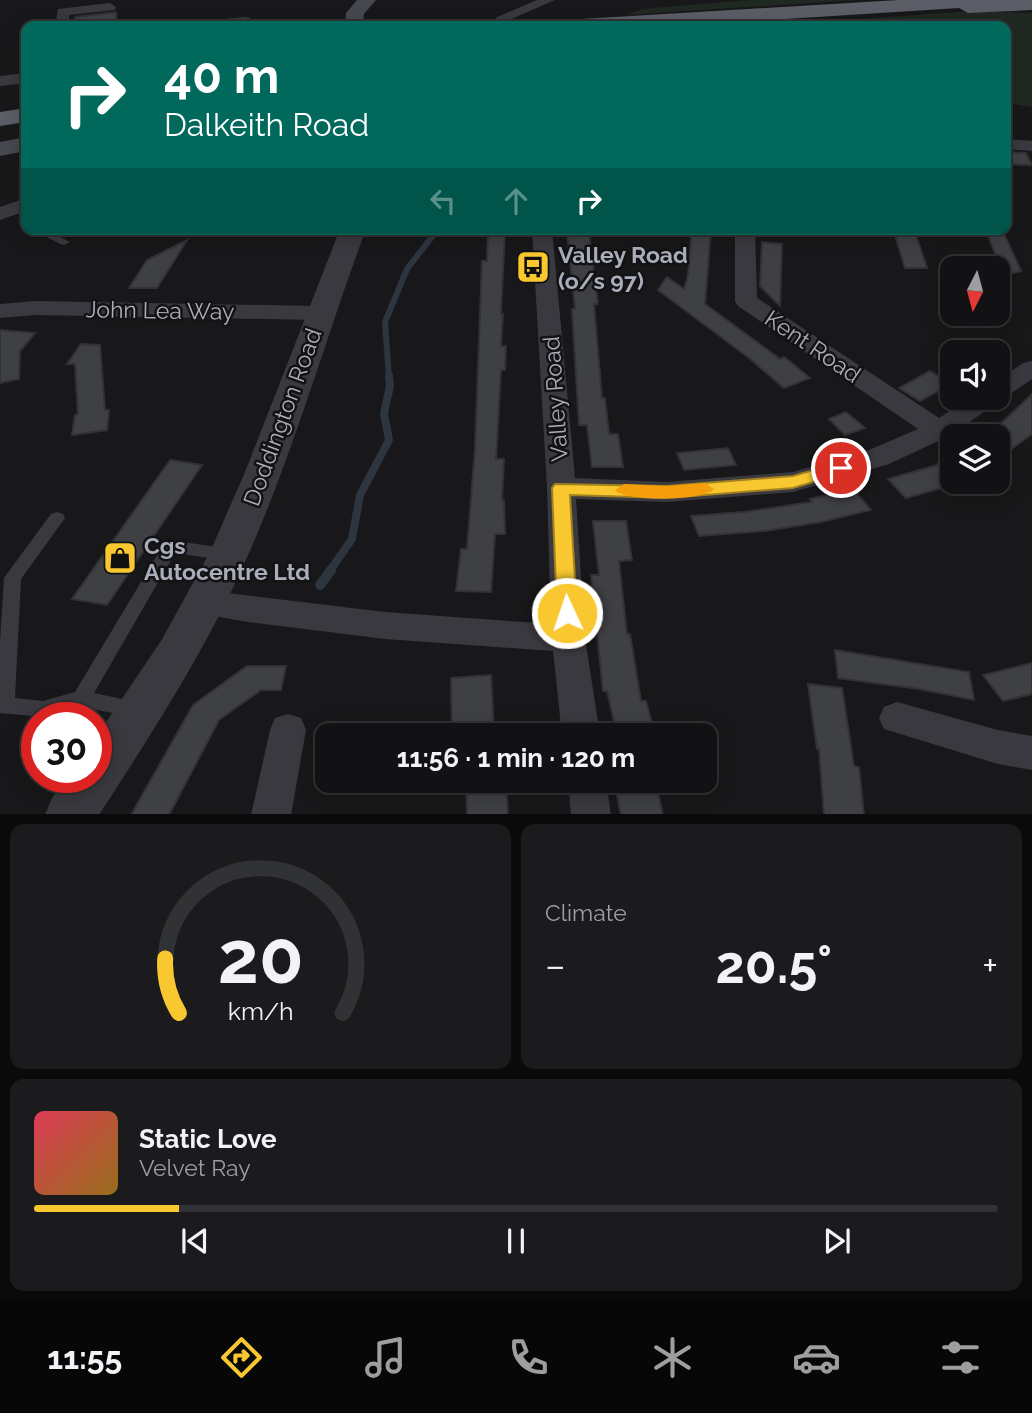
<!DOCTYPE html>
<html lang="en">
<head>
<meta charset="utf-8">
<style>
	body { margin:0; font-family:Raleway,sans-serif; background:#1b1b1d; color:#f1f3f6; height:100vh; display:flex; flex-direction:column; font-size:26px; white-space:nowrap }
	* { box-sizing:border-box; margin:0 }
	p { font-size:23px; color:#9c9ea0 }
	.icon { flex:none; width:38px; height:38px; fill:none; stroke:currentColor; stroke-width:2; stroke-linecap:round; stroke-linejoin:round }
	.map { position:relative; height:814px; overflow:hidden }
	.drawer { display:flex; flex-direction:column; gap:10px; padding:10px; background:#0a0a0b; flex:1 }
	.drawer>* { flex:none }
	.banner { position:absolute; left:21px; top:21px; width:990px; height:214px; border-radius:14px; box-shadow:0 4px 18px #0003,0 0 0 2px #313234; background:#00695c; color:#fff; overflow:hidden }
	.needle { width:46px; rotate:186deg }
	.controls { position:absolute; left:940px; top:256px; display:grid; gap:14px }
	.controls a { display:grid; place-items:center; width:70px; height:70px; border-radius:14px; background:#121214; box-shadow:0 4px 18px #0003,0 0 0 2px #313234; font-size:35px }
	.speed { position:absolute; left:21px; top:702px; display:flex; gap:14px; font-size:35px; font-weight:700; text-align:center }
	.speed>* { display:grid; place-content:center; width:91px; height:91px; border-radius:50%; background:#121214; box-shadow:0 4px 18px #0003,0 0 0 2px #313234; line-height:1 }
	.speed .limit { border:10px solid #d22; background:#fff; color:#111 }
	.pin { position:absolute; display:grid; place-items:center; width:60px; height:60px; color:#fff; margin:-30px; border:4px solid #fff; border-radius:50%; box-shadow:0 2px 7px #0007 }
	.me { position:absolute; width:77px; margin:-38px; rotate:357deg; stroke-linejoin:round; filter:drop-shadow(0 0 5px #0008) }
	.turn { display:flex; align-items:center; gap:24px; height:147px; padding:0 28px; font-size:32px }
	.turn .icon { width:91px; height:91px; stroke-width:2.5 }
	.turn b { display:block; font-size:49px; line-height:60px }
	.lanes { display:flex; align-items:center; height:66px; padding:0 28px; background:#0003; justify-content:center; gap:35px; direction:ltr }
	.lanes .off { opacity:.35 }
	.big { font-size:52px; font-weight:700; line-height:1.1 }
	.drawer .card { flex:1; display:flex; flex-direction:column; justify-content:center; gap:10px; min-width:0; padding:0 24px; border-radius:14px; background:#1b1b1d }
	.drawer .dial { align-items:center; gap:0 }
	.dial svg { height:182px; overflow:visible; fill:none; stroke:#313234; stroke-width:7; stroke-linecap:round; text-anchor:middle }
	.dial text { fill:#f1f3f6; stroke:none }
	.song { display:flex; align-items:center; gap:21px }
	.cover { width:84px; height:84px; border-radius:10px; background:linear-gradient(135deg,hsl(350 70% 55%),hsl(40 70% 35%)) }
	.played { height:7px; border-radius:4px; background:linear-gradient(90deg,#f9c830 15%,#313234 15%) }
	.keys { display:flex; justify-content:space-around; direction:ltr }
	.heat { display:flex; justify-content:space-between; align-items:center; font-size:38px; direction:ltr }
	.drawer .tiles { flex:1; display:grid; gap:10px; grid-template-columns:1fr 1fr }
	.card:last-child { grid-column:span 2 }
	.trip { position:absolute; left:315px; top:723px; width:402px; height:70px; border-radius:14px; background:#121214; box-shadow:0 4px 18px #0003,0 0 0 2px #313234; font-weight:700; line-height:70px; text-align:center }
	.tab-bar { display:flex; height:112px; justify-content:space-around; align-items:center; background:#070708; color:#9c9ea0 }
	.tab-bar .icon { width:49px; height:49px }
	.tab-bar .on { color:#f9c830 }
	.tab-bar b { font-size:32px; color:#f1f3f6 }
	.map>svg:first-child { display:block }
</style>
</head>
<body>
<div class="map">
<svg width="1032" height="815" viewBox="0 0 1032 815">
	<rect width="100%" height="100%" fill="#18181a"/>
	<!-- green -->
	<path fill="#1f2821" d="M749,0H856L626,15L642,9Z
		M971,11L1032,13V107L1006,103V26H766Z"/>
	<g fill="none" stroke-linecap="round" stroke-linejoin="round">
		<!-- stream-far2 -->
		<path stroke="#2d353f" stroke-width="6" d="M389,377L385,322L407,269L438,229"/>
		<!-- stream-far1 -->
		<path stroke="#2d353f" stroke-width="8" d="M329,572L352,539L360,495L389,440L384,413L390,386L389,376"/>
		<!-- stream -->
		<path stroke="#2d353f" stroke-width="10" d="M320,585L331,570"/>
	</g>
	<!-- building -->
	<path fill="#3f4044" stroke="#323236" stroke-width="2" d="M116,12L117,26H74L75,17Z
		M1006,152L1026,153L1032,165L1006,164Z
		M488,229H505L501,314H503L501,346H506L505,370H501L496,459H504L502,500H504L505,534H495L491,592L456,591L461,549H467L475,449L482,261H487Z
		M692,229H711L705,304L780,359L784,357L810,378L784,388L749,358L658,290L667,277L684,289L688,275Z
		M893,229H914L927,268H905Z
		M985,229H1002L1021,271L1004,275Z
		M567,233H589L598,304H594L602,398H605L609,434H618L623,467H592L587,425H579L572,309H575Z
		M187,240L157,288H129L147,260Z
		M762,242L782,244L780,306L760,286Z
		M0,330L35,333L20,351L19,379L0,383Z
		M81,344L100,345L105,410H109L107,430L72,435L75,415L78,414L75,364H67Z
		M930,371L951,384L920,401L899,388Z
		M1032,394V434L998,459V426Z
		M846,412L865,428L845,435L829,419Z
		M728,448L736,465L684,470L677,453Z
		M952,456V485L906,498L888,479L934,466Z
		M170,460L202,465L107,605L72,599Z
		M853,489L871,510L821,522L765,531L699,536L691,516L744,512L812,502L810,499Z
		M593,521H626L632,560L619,561L627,634H630L641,701H646L655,735H617L607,691H603L591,575H599Z
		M835,650L969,672L974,700L919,689L838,678Z
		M1032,663V694L1003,701L983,675Z
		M247,666H286L281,690H261L219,720L169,815H131L193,705Z
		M491,675L494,730L452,733L451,678Z
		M808,684L842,688L854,766L859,767L864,815H824L819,749H817Z
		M466,780H506L508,815H467Z
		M614,780H655L663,815H621Z"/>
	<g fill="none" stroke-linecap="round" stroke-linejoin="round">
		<!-- service -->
		<path fill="#39393f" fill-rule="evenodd" d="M31,229H45L70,242L64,245L60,244Z
			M57,512L63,514L65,518L21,579L15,698L43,701L75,692L165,542L171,540L229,549L235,551L237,555L235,559L229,561L175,553L94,693L141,703L144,709L141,715L134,717L81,707L43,717L0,713V641L4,578L51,514Z"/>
		<!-- minor -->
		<path fill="#39393f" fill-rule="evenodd" d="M537,0H555L507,21H497L495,18Z
			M110,3L116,7L115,10L69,15V26H55L58,9Z
			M245,17L250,18V24L188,26L195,22Z
			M26,73V83L0,86V76Z
			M1006,139L1032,141V151L1006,149Z
			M26,198V211L0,220V207Z
			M532,229H552L575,478L667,482L793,472L869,450L918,429L738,306L735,301V229H755L757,298L939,418L971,397H998V380L1023,363L1032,361V379L949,436L889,464L793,492L667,502L576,499L585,638L600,735H562L553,651L385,639L248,622L191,612L187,603L191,594L203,590L385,612L551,624L547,488Z
			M35,301L320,306L328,308L332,313L328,318L320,320L35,315L0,318V304Z
			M897,702L998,730L1032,736V770L998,764L884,729L879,718L884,707Z
			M288,714L301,718L306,730L291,815H251L270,730L275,718Z
			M568,780H606L611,815H571Z"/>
		<!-- tertiary -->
		<path fill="#39393f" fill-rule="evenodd" d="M340,229H366C326,337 295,448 249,553C209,645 154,730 99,815H45L52,798L67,777H96V737L161,641L210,552L245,472Z"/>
		<!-- secondary -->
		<path fill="#46484f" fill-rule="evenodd" d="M357,0H376L364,14L363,26H345L346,13Z
			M26,137V151L0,156V142Z"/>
		<!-- trunk -->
		<path fill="#5c5e67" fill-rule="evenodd" d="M899,0H1032V10L968,13L959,8L676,26H555L558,22L565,20Z
			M26,108V122L0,126V112Z"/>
	</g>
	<!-- route -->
	<path fill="#f9c830" stroke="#a2821f" stroke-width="2" d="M841,462L850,468L847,472L793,488L667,498L570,495L577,613L574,618L567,621L560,618L557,613L552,488L555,484L667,486L793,476Z"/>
	<!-- slow -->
	<path fill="#f59e0b" d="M705,483L714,489C705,501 623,502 615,490L624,484L667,486Z"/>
	<!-- icons -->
	<defs>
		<symbol id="bus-square" viewBox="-11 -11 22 22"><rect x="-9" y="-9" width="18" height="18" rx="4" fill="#f9c830" stroke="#131315"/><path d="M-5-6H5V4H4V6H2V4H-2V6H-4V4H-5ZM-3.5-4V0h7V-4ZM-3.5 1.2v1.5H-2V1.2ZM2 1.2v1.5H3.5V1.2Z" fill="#111"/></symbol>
		<symbol id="shop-square" viewBox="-11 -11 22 22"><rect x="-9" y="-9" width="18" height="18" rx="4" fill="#f9c830" stroke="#131315"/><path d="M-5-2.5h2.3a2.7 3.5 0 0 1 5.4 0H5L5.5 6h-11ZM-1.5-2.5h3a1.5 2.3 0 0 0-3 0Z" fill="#111"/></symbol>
	</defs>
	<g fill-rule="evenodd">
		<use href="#bus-square" x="514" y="248" width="38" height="38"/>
		<use href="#shop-square" x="101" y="539" width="38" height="38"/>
	</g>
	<g text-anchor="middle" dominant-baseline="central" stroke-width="5" stroke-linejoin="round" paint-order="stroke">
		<!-- poi labels -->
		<g font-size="23" font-weight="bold" fill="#aaadba" stroke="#131315" text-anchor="start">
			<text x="558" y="254">Valley Road<tspan x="558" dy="26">(o/s 97)</tspan></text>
			<text x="144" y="545">Cgs<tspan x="144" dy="26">Autocentre Ltd</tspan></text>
		</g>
		<!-- street labels -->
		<g font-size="23" fill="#aaadba" stroke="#131315">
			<text transform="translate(160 310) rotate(1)">John Lea Way</text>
			<text transform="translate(813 346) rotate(34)">Kent Road</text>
			<text transform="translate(555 399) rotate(-94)">Valley Road</text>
			<text transform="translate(282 417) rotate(-70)">Doddington Road</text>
		</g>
	</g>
</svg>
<div class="controls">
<a><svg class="needle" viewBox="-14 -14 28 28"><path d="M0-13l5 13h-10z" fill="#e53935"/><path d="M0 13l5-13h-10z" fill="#9c9ea0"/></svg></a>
<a><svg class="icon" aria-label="sound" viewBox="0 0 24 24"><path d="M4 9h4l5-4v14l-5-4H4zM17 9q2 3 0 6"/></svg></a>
<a><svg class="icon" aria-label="layers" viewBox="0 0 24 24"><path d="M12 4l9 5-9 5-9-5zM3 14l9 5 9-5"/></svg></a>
</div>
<div class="speed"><div class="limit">30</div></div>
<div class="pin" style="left:841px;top:468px;background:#d93025"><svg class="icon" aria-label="arrive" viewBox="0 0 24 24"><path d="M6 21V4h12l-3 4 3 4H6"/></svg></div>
<svg class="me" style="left:567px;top:613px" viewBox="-20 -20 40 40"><circle r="17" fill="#f9c830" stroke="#fff" stroke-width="3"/><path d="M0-11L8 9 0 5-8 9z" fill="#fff"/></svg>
<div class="trip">11:56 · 1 min · 120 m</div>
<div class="banner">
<div class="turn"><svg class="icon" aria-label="right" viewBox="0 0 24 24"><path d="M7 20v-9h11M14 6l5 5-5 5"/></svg><div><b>40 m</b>Dalkeith Road</div></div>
<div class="lanes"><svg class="icon off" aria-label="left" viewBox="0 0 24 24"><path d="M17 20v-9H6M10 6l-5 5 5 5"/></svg><svg class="icon off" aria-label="ahead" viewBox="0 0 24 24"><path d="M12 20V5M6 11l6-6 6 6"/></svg><svg class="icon" aria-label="right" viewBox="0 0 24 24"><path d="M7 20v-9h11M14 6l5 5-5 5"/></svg></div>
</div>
</div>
<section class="drawer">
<div class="tiles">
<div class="card dial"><svg viewBox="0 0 100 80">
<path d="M14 69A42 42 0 1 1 86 69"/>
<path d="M14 69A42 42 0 0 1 8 45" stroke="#f9c830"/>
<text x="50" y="56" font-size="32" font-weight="700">20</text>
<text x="50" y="72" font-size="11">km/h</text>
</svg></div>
<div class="card"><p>Climate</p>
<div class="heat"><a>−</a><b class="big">20.5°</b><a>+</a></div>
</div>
<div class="card">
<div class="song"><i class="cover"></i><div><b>Static Love</b><p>Velvet Ray</p></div></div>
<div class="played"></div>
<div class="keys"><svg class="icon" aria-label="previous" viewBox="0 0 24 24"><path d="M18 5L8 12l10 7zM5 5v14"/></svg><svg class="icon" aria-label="pause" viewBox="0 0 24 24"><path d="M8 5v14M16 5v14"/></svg><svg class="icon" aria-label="next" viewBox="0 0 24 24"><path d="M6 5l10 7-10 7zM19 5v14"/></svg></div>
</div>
</div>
</section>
<nav class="tab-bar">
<b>11:55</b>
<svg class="icon on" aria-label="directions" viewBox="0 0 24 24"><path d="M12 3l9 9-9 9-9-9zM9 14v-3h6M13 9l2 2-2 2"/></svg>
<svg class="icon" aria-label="music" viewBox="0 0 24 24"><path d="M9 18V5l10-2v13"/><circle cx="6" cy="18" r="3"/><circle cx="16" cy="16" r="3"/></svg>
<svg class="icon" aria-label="phone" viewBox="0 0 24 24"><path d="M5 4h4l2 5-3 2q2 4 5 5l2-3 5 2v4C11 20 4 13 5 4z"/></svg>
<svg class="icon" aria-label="climate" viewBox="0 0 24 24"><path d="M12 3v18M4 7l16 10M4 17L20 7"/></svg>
<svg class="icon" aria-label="car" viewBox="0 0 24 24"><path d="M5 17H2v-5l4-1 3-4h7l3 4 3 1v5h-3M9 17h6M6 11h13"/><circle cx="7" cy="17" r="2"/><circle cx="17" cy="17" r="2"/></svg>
<svg class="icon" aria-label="filters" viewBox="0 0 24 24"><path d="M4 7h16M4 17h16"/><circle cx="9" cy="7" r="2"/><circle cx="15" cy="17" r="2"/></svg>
</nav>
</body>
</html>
